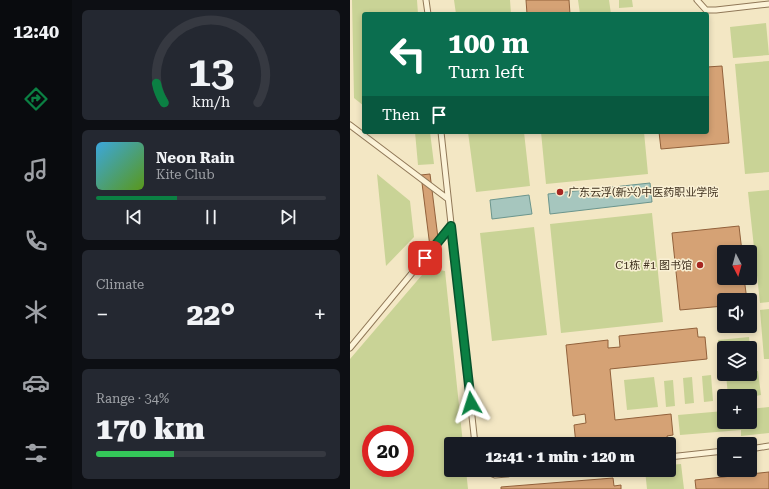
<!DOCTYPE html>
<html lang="en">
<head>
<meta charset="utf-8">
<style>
	body { margin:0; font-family:"Roboto Serif","Noto Sans SC",serif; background:#242831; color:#f1f3f6; height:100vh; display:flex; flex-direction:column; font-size:15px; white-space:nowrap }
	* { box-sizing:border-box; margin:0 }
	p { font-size:13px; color:#9ea1a6 }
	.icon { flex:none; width:22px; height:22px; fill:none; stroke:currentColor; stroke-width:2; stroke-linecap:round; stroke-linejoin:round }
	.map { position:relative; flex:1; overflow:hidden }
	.panel { display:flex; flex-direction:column; gap:10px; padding:10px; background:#0d0f14; width:278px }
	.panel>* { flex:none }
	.hud { position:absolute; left:12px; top:12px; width:347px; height:122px; border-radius:4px; box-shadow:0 2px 6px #0003; background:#0b6e4f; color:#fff; overflow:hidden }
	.needle { width:26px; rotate:174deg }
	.fabs { position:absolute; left:367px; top:245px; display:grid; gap:8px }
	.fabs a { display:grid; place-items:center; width:40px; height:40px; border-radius:4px; background:#171b24; box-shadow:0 2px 6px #0003; font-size:20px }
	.speed { position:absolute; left:12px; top:425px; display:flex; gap:8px; font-size:20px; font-weight:700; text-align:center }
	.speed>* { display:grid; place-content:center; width:52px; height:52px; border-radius:50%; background:#171b24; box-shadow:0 2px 6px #0003; line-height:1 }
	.speed .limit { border:6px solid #d22; background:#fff; color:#111 }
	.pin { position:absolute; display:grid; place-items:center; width:34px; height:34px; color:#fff; margin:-17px; border-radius:8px; box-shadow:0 2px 6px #0006 }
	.me { position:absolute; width:44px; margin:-22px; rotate:354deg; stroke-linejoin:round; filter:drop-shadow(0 0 3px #0008) }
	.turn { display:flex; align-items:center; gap:14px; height:84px; padding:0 20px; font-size:18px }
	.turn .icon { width:52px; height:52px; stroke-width:2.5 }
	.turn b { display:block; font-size:28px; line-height:34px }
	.then { display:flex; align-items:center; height:38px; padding:0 20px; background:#0003; gap:8px; font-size:15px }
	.big { font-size:30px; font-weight:800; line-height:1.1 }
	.panel .widget { flex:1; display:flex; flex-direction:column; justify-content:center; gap:6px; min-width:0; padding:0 14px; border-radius:6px; background:#242831 }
	.panel .dial { align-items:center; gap:0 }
	.dial svg { height:104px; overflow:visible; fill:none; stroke:#363941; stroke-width:7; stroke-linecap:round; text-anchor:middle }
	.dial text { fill:#f1f3f6; stroke:none }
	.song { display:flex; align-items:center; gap:12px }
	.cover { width:48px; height:48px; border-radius:6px; background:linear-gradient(135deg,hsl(200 70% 55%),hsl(90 70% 35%)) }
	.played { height:4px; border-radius:2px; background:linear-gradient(90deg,#0b8043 35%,#363941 35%) }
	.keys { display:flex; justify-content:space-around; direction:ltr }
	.heat { display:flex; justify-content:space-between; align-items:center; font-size:22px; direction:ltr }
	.charge { height:6px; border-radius:3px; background:linear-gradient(90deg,#34c759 34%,#363941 0) }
	.trip { position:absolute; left:94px; top:437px; width:232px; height:40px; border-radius:4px; background:#171b24; box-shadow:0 2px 6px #0003; font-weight:800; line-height:40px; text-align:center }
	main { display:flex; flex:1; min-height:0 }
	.menu { display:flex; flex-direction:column; width:72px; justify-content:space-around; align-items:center; background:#090b0e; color:#9ea1a6 }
	.menu .icon { width:28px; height:28px }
	.menu .on { color:#0b8043 }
	.menu b { font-size:18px; color:#f1f3f6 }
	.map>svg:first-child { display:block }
</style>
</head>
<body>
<main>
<nav class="menu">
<b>12:40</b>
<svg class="icon on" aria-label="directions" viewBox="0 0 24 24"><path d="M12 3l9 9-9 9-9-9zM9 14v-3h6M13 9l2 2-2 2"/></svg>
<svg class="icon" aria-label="music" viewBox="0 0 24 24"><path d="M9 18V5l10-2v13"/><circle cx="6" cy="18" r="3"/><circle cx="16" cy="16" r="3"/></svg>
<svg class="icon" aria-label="phone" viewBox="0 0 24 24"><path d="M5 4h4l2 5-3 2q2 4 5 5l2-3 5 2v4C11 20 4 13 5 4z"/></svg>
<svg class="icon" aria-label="climate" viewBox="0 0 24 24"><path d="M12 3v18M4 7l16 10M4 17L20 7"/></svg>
<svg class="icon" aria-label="car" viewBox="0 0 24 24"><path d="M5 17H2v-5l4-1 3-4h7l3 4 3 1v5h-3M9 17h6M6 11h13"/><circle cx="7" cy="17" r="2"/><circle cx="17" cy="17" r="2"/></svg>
<svg class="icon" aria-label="filters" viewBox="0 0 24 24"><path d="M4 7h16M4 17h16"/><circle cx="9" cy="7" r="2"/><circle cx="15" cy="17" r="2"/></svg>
</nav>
<section class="panel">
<div class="widget dial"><svg viewBox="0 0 100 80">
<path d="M14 69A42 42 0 1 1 86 69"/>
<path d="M14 69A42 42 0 0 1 8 54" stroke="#0b8043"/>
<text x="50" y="56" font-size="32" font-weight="700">13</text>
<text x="50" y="72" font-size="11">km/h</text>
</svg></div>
<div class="widget">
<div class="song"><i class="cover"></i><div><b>Neon Rain</b><p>Kite Club</p></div></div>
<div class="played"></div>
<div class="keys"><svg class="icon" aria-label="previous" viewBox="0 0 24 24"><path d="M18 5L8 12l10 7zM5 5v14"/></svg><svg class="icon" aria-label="pause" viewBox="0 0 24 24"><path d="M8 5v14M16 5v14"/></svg><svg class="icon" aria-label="next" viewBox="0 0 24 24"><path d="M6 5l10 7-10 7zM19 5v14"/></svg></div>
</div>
<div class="widget"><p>Climate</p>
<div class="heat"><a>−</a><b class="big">22°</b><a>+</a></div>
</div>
<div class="widget"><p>Range · 34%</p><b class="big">170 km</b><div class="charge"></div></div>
</section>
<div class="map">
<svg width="419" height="489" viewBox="0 0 419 489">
	<rect width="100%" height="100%" fill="#f3e7c4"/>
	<!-- green -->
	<path fill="#c9d396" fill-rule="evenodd" d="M2,0H67L68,14H14V106L4,98Z
		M104,0H160L161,14H106Z
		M228,0H259L261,14H230Z
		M269,0H282L283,7L269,8Z
		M416,23L419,55L383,58L380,27Z
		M419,61V172L395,174L385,64Z
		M65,132H80L84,164L68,165Z
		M118,132H174L180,186L126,192Z
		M191,132H294L298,174L196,184Z
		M27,174L60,201L64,237L36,266Z
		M419,190V302L410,303L398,192Z
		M302,213L313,322L211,333L200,224Z
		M184,227L197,335L142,341L130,233Z
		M78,268L95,271L113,444H101V470H116L118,489H0V359ZM21,434H55V468H21Z
		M419,309V359H414L410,310Z
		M399,337L401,359H400V348H374V361L370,362L368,340Z
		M400,371H408L411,395L400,397L378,396L376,374H400Z
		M361,375L363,401L354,402L352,376Z
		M304,377L308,407L277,410L274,380Z
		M342,377L344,403L335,404L333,378Z
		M323,380L325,406L316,407L314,381Z
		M419,407V433L391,436V430L330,435L328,415L374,411V422H400V409Z
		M331,464L334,489H297L295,470H319V465Z"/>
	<!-- water -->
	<path fill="#a6c6be" stroke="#6b958d" d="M300,183L302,202L200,214L198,194Z
		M179,195L182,214L142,219L140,200Z"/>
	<!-- building -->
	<path fill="#d5a275" stroke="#92613b" d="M176,0H219L220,14H177Z
		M372,66L379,143L311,149L309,132H357V67Z
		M80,174L91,262L82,263L71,175Z
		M389,226L392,252H374V278H394L397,300H374V306L330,310L322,233Z
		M347,328L348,337H355L357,359L260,369L265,420L321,414L323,435L317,436L318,442L297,444H226L224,425L236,423L235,414L223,416L216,345L258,340V348L270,347L269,336Z
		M419,472V489H346L345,480Z
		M263,478L264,486L271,485V489H151V487Z"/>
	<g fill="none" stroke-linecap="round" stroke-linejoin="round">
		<defs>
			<path id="lane" d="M76,0L78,14
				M347,0L356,10H366L419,4
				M0,125L98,199
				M91,132L125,444
				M0,348L101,226
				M400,449L419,446
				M319,457L374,451
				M133,470L145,475L201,470"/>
		</defs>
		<!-- lane casing -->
		<use href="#lane" stroke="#907858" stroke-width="7"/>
		<!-- lane -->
		<use href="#lane" stroke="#fcf3d8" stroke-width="5"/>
	</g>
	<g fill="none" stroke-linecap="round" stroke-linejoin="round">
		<defs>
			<path id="route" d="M75,258L101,226L121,403"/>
		</defs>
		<!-- route casing -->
		<use href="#route" stroke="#07532c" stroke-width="10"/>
		<!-- route -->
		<use href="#route" stroke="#0b8043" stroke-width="7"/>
	</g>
	<!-- markers -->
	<g fill="#a62621" stroke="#f9f0d4" stroke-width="1.5">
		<circle cx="210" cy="192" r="4"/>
		<circle cx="350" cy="265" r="4"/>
	</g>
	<g text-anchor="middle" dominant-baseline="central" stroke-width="3" stroke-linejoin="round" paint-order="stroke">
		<!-- poi labels -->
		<g font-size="11" fill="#3e2f1d" stroke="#f9f0d4" text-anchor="start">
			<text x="218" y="192">广东云浮(新兴)中医药职业学院</text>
			<text x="342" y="265" text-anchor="end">C1栋 #1 图书馆</text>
		</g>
	</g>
</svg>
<div class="fabs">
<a><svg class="needle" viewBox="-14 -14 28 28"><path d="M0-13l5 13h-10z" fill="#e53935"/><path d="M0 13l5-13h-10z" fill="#9ea1a6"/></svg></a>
<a><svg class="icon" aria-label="sound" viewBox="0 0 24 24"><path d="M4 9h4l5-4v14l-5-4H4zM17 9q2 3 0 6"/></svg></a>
<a><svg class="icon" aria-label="layers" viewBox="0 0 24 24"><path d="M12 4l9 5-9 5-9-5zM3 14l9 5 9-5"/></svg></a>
<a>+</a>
<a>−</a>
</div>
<div class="speed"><div class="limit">20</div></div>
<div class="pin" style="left:75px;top:258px;background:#d93025"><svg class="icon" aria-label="arrive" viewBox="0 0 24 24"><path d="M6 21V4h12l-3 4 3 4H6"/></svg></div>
<svg class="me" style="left:121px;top:403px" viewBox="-20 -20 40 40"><path d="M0-17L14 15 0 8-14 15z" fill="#0b8043" stroke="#fff" stroke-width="4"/></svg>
<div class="trip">12:41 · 1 min · 120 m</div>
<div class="hud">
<div class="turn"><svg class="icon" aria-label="left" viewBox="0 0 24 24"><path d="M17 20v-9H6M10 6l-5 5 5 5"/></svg><div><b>100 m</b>Turn left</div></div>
<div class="then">Then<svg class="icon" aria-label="arrive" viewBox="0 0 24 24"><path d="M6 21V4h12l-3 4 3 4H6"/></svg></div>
</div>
</div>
</main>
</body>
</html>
